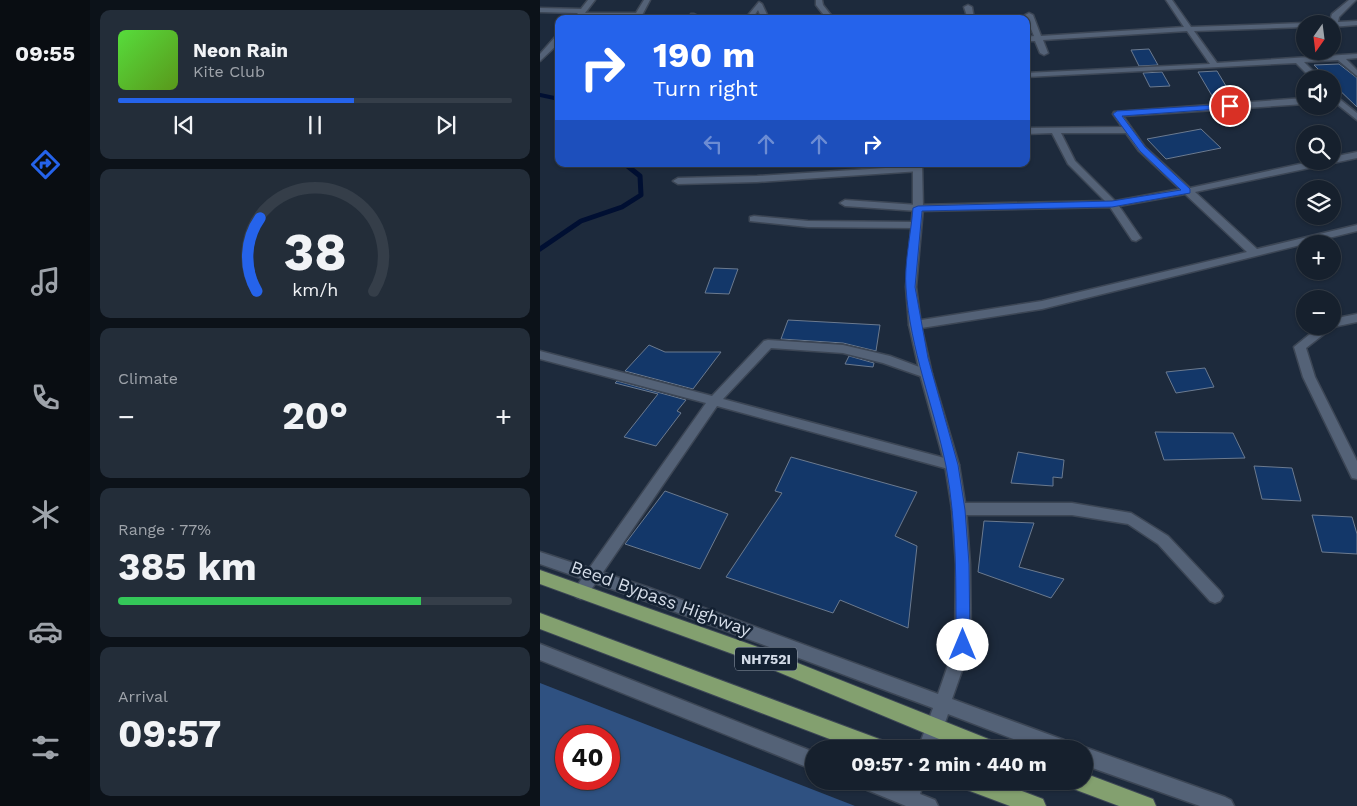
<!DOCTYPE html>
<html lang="en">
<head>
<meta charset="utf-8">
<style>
	body { margin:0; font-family:"Work Sans",sans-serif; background:#232d39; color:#f1f3f6; height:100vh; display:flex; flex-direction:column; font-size:19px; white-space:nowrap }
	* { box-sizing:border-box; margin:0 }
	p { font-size:16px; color:#9ea3aa }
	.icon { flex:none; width:28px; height:28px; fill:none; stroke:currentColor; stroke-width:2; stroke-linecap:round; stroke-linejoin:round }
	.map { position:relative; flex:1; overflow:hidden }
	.drawer { display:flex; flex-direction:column; gap:10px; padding:10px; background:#0c1219; width:450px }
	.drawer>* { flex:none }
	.banner { position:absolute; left:15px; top:15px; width:475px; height:152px; border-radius:10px; box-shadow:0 1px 4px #0004,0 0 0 1px #353e49; background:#2563eb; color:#fff; overflow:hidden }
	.needle { width:32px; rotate:194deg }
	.tools { position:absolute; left:756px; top:15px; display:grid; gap:10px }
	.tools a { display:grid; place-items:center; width:45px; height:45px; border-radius:50%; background:#16202d; box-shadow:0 1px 4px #0004,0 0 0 1px #353e49; font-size:25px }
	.speed { position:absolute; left:15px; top:725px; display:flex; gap:10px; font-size:25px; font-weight:700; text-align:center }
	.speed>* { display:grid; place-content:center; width:65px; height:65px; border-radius:50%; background:#16202d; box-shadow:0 1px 4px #0004,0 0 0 1px #353e49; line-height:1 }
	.speed .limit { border:8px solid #d22; background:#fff; color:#111 }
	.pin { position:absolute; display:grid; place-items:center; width:42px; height:42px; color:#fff; margin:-21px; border:2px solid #fff; border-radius:50%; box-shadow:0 1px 5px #0007 }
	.me { position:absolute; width:55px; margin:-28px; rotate:0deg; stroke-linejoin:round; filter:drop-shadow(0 0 4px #0008) }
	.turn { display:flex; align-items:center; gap:18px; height:105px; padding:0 15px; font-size:22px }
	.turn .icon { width:65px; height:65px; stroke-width:2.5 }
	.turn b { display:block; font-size:35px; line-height:42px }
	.lanes { display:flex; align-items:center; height:48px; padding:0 15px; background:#0003; justify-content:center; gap:25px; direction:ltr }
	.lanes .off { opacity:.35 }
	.big { font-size:38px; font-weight:700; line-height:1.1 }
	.drawer .tile { flex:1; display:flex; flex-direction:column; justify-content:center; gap:8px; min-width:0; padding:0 18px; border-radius:10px; background:#232d39 }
	.drawer .dial { align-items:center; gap:0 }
	.dial svg { height:130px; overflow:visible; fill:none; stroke:#353e49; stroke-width:7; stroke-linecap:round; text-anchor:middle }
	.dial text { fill:#f1f3f6; stroke:none }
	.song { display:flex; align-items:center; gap:15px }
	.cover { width:60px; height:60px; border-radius:8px; background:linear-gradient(135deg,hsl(110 70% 55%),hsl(90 70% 35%)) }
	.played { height:5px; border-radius:2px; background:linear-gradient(90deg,#2563eb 60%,#353e49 60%) }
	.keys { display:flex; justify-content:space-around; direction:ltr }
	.heat { display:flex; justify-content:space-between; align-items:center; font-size:28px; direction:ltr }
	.charge { height:8px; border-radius:4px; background:linear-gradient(90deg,#34c759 77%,#353e49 0) }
	.trip { position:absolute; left:265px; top:740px; width:288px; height:50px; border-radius:25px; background:#16202d; box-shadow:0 1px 4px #0004,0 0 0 1px #353e49; font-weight:700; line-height:50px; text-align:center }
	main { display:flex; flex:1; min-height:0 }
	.dock { display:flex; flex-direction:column; width:90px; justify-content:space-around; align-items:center; background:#090d12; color:#9ea3aa }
	.dock .icon { width:35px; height:35px }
	.dock .selected { color:#2563eb }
	.dock b { font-size:22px; color:#f1f3f6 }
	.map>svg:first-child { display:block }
</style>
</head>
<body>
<main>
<nav class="dock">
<b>09:55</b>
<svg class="icon selected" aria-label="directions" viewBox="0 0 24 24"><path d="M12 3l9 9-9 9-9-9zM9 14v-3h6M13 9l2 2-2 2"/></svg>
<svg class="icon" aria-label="music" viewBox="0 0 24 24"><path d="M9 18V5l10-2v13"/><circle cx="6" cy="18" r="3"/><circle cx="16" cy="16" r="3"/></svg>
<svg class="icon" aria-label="phone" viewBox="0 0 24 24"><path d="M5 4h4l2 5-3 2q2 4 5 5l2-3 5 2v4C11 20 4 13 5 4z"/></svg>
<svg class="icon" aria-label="climate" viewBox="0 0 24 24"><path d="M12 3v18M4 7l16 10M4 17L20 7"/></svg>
<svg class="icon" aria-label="car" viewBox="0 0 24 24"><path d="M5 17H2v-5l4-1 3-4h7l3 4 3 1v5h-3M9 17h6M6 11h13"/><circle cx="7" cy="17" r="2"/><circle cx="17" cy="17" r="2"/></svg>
<svg class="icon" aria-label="filters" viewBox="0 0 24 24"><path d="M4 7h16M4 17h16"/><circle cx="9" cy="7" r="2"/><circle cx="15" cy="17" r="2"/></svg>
</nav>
<section class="drawer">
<div class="tile">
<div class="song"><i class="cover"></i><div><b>Neon Rain</b><p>Kite Club</p></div></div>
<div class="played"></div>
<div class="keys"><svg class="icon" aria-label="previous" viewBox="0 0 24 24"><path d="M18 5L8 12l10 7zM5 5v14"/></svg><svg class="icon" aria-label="pause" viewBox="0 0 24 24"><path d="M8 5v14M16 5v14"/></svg><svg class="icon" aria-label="next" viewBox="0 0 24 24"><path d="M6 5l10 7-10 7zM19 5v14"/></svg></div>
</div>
<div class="tile dial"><svg viewBox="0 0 100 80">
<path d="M14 69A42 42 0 1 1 86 69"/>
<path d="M14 69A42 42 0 0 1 16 24" stroke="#2563eb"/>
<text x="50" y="56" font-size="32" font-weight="700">38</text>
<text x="50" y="72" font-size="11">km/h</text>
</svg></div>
<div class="tile"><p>Climate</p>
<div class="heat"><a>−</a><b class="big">20°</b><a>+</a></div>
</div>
<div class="tile"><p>Range · 77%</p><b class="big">385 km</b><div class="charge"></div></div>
<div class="tile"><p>Arrival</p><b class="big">09:57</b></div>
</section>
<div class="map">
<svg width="817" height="806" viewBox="0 0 817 806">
	<rect width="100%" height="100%" fill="#1d2a3c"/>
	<!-- green -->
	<path fill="#2f5181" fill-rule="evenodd" d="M0,683L315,806H0ZM69,736V779H26V736Z"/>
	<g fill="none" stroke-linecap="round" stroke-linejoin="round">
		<!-- stream-far1 -->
		<path stroke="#000f32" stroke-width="4" d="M0,95L19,99"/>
		<!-- stream -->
		<path stroke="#000f32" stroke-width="5" d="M0,249L41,221L82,207L101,195L100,176L85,164"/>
	</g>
	<!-- building -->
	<path fill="#133769" stroke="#6b7a8f" d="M609,49L618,65L599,66L591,50Z
		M799,64L817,78V107L792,83V79H788L774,65Z
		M677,71L695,101H675L658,72Z
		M622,72L630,86L610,87L603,73Z
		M661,129L681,148L626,159L607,139Z
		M174,268L198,269L189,294L165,293Z
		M248,320L340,325L336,351L303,343L241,339Z
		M109,345L125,352H181L153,389L85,371Z
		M309,356L334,363L333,367L305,364Z
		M665,368L674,387L636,393L626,372Z
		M77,381L146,400L137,411L141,413L116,446L84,437L118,394L75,383Z
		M615,432L693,433L705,458L624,460Z
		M478,452L524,460L522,478L513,477V486L471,483Z
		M251,457L377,492L355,536L377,546L368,628L300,600L293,613L186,577L242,493L235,491Z
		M714,466L752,468L761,501L722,499Z
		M125,491L188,514L160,569L85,544Z
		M772,515L812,517L817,534V554L782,552Z
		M444,521L494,523L479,567L524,579L511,598L438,572Z"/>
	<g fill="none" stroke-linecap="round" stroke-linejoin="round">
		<defs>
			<path id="minor" d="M48,0H55L45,13H96L104,0H110L100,19H93V17L36,19L34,17L38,13L0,12V8L41,9Z
				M626,0H632L651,27L765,23L768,24H765V27L654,31L677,63L817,54V58L806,59L817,70V76L798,60L764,62L781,79H772L756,63L486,77V73L670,64L647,31L503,40L508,53L504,55L500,53L495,41H486V37L494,36L485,15L489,13L493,15L501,36L644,27Z
				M809,0H816L799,17L798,22L817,21V25L792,27V24H789L792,14Z
				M219,2L222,4L229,19H222L218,10L212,19H205Z
				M428,5L432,7L434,19H412L427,16L424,7Z
				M151,14H154L158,16L156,19H149Z
				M16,36H19V43L0,61V54Z
				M792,93L817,113V120L792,100Z
				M765,98V104L583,116L605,147L650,188L774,161H792V157L817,152V158L655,192L717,249L817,225V231L502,309L375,329L369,325L375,321L502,301L707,252L645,194L579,206L601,238L596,241L592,240L570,207L378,211L305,206L300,203L305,200L378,205L565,201L528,164L512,133L486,134V128L582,127L573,114L574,112ZM521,133H586L599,151L640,189L575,201L535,161Z
				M377,166L380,167V171L217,182L138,184L133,181L138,178L217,176Z
				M214,216L268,221L375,222L380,225L375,228L268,227L210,221V217Z
				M817,314V322L793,327L766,348L775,377L817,461V479L812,478L763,377L754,347L780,326H792V319Z
				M228,340L303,345L350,356L390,371L392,374L386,378L343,363L303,353L231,348L183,399L412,460L417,461L419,465L417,469L412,470L177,406L46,597L41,599L36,597L33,592L36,587L166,403L0,359V351L172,396L224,341Z
				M419,503H532L591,513L628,536L680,591L683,596L680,601L675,603L670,601L618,544L588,524L532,515H419L414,513L412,509L414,505Z"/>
			<path id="tertiary" d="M276,0H282L283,5L294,19H287L276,5Z
				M373,164H382L383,208L376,287L381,325L392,374L419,465L426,509L430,564L431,645L412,699L524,740L530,743L533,749H500L408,714L396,749H378L393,708L106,601L0,564V552L107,587L398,694L415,645L416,564L412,509L405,465L380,374L369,325L366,287L373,208Z
				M0,644L274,752V770L0,660Z
				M544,747L685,797L691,800L694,806H660L544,765V749H541Z
				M317,781H349L364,787L366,781H384L380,794L395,800L398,806H366L320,787Z"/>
			<path id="trunk" d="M0,570L215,646L456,742L458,749H423L212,661L0,584Z
				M0,613L342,740L349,742L351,749H316L0,629Z
				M544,773L613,799L616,806H579L531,788L528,781H544Z
				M419,781H456L503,799L506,806H470L422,788Z"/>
		</defs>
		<!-- minor casing -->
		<use href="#minor" stroke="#3c4655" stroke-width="3"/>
		<!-- tertiary casing -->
		<use href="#tertiary" stroke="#3c4655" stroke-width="3"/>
		<!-- trunk casing -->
		<use href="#trunk" stroke="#3c4655" stroke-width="2"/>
		<!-- minor -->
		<use href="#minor" fill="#546277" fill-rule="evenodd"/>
		<!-- tertiary -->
		<use href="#tertiary" fill="#546277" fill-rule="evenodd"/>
		<!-- trunk -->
		<use href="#trunk" fill="#83a06f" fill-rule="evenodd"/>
	</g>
	<!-- route -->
	<path fill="#2563eb" stroke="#184099" d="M690,104L694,106L692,108L582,116L605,147L650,189V193L572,207L382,211L375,287L388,358L418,465L425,510L429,564L430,645L428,649L423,651L418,649L416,645C416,585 417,525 406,466C394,407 370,349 366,288C364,263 371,234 373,208L378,206L572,201L641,190L600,151L573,114L577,111Z"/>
	<g text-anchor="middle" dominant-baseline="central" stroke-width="5" stroke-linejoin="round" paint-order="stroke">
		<!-- shield labels -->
		<rect fill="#132031" stroke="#99a3b0" stroke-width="1" x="195" y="647.5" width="62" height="23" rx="4"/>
		<g font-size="14" font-weight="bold" fill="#d3dbe7">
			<text x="226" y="659">NH752I</text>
		</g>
		<!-- near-street labels -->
		<g font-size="18" fill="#d3dbe7" stroke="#132031">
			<text transform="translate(121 598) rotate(20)">Beed Bypass Highway</text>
		</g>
	</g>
</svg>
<div class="tools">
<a><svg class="needle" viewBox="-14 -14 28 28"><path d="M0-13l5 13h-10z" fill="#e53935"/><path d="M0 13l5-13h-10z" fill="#9ea3aa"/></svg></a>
<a><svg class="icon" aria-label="sound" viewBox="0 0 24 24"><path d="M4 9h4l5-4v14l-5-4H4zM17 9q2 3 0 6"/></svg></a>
<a><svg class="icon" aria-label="search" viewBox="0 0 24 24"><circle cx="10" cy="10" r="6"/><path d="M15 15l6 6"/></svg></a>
<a><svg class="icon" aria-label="layers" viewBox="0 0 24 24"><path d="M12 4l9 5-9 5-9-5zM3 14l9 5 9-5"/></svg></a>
<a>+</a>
<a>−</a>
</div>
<div class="speed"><div class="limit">40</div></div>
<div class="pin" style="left:690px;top:106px;background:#d93025"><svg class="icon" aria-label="arrive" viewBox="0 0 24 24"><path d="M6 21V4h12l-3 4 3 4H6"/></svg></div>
<svg class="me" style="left:423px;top:645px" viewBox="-20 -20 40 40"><circle r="19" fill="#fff"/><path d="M0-13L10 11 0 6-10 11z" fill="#2563eb"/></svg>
<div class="trip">09:57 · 2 min · 440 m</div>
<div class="banner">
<div class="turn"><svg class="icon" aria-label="right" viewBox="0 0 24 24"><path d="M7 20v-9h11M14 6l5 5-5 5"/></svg><div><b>190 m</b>Turn right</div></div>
<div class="lanes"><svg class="icon off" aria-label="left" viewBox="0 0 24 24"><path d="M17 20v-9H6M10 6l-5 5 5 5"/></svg><svg class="icon off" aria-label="ahead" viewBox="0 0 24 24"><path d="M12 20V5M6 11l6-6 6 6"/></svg><svg class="icon off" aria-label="ahead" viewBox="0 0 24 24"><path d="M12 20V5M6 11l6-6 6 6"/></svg><svg class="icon" aria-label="right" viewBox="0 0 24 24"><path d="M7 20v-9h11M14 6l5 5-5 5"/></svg></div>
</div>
</div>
</main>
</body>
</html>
